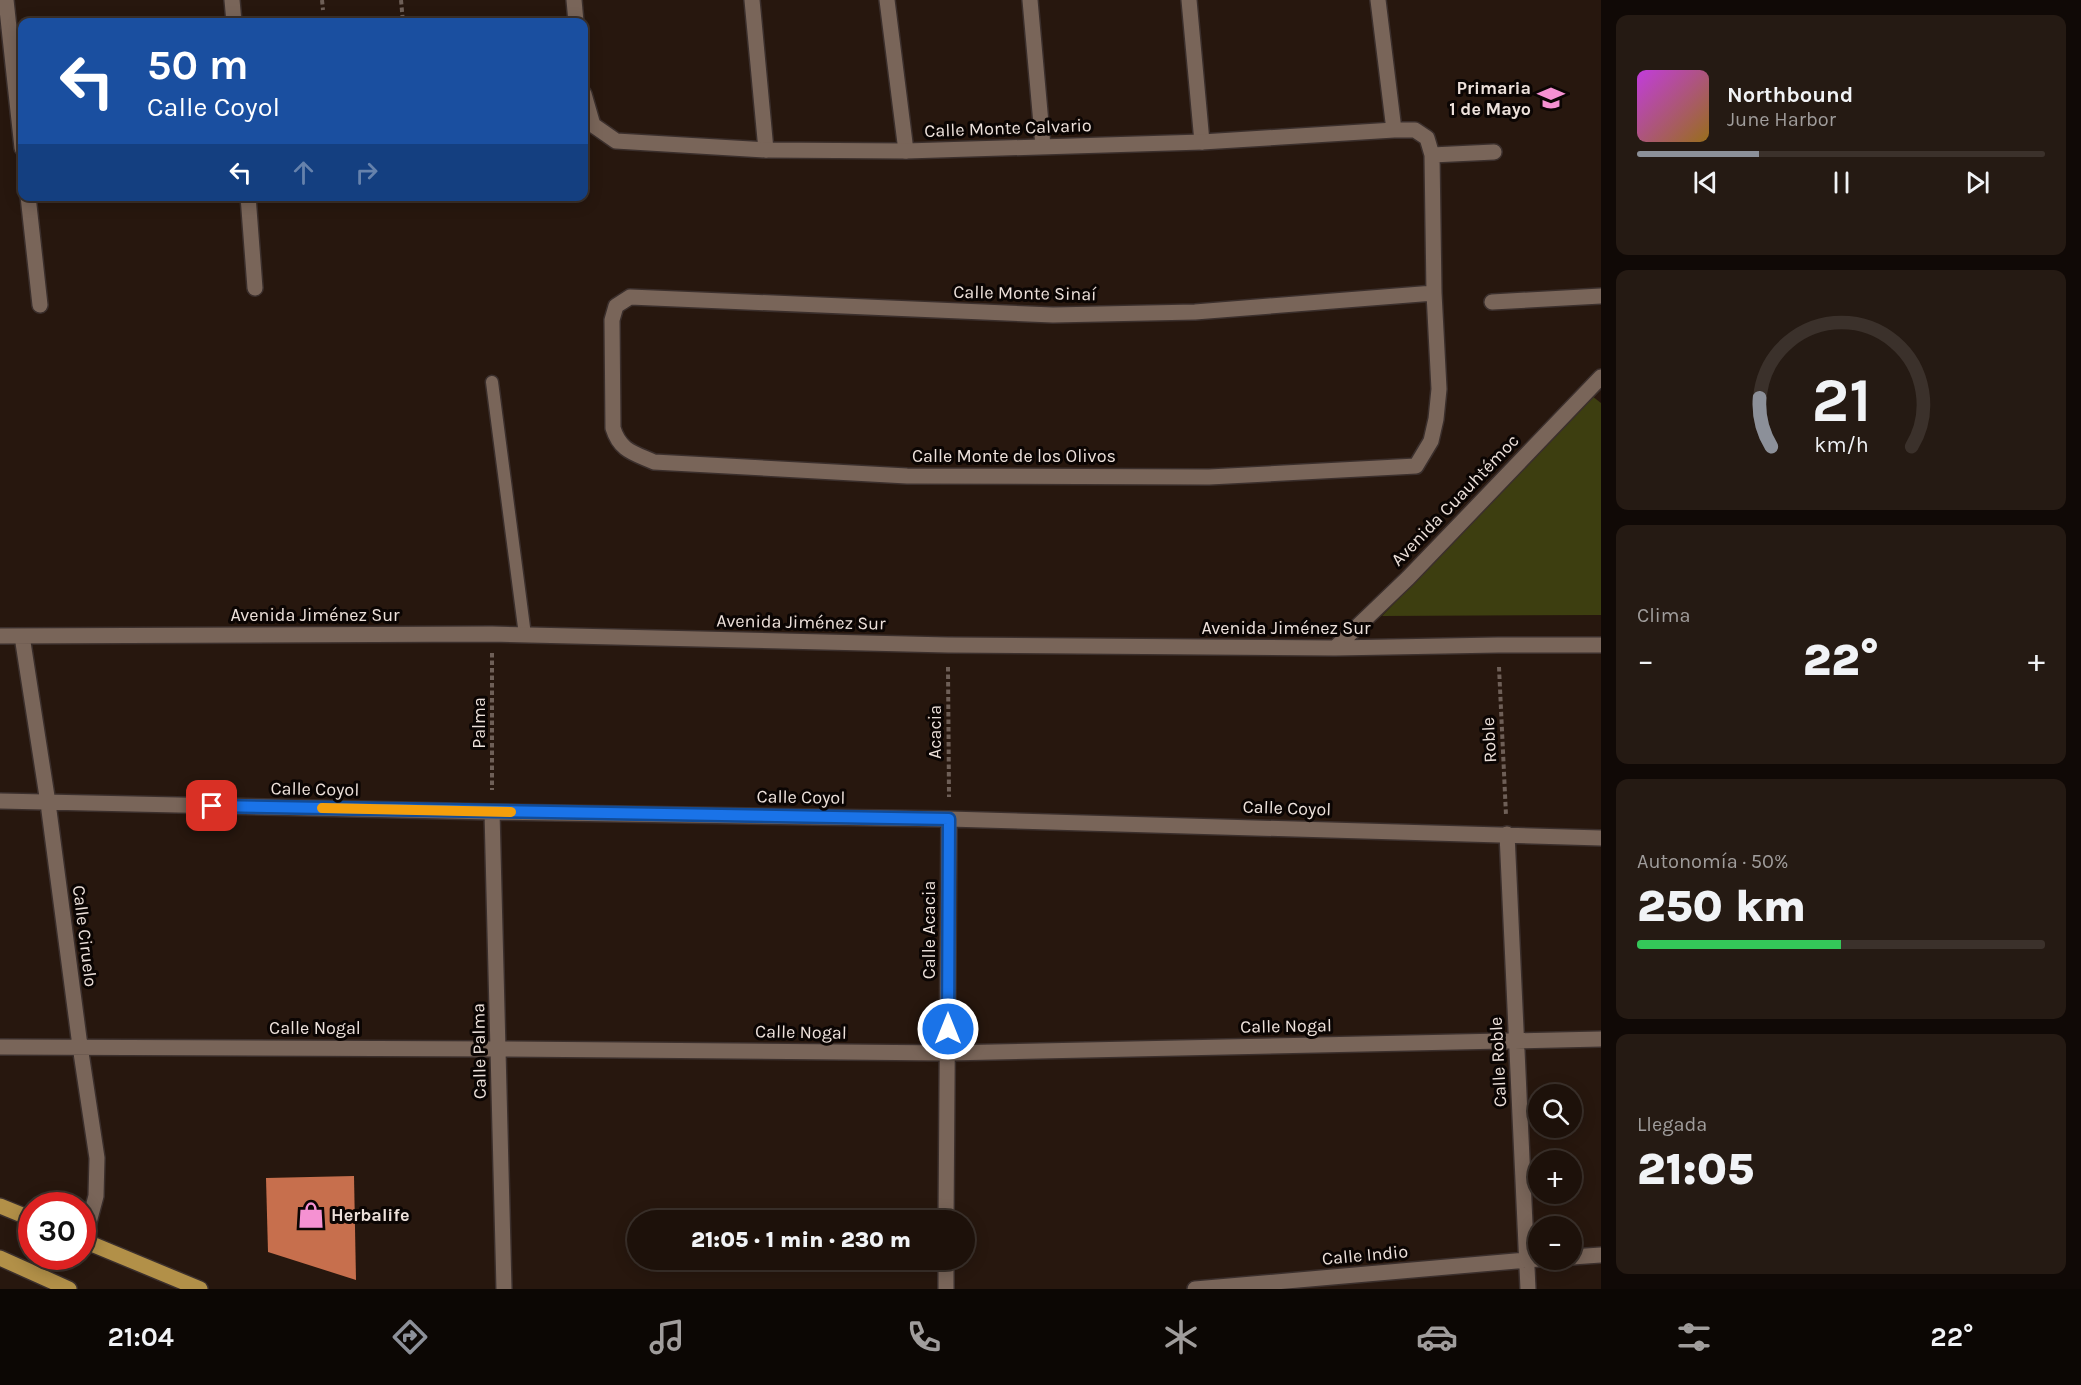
<!DOCTYPE html>
<html lang="es">
<head>
<meta charset="utf-8">
<style>
	body { margin:0; font-family:Karla,sans-serif; background:#251a13; color:#f1f3f6; height:100vh; display:flex; flex-direction:column; font-size:22px; white-space:nowrap }
	* { box-sizing:border-box; margin:0 }
	p { font-size:20px; color:#a09d9c }
	.icon { flex:none; width:33px; height:33px; fill:none; stroke:currentColor; stroke-width:2; stroke-linecap:round; stroke-linejoin:round }
	.map { position:relative; flex:1; overflow:hidden }
	.panel { display:flex; flex-direction:column; gap:15px; padding:15px; background:#100906; width:480px }
	.panel>* { flex:none }
	.banner { position:absolute; left:18px; top:18px; width:570px; height:183px; border-radius:12px; box-shadow:0 3px 15px #0003,0 0 0 2px #3b312b; background:#1a4fa0; color:#fff; overflow:hidden }
	.fabs { position:absolute; left:1528px; top:1084px; display:grid; gap:12px }
	.fabs a { display:grid; place-items:center; width:54px; height:54px; border-radius:50%; background:#1d110a; box-shadow:0 3px 15px #0003,0 0 0 2px #3b312b; font-size:30px }
	.speed { position:absolute; left:18px; top:1192px; display:flex; gap:12px; font-size:30px; font-weight:700; text-align:center }
	.speed>* { display:grid; place-content:center; width:78px; height:78px; border-radius:50%; background:#1d110a; box-shadow:0 3px 15px #0003,0 0 0 2px #3b312b; line-height:1 }
	.speed .limit { border:9px solid #d22; background:#fff; color:#111 }
	.pin { position:absolute; display:grid; place-items:center; width:51px; height:51px; color:#fff; margin:-26px; border-radius:12px; box-shadow:0 3px 9px #0006 }
	.me { position:absolute; width:66px; margin:-33px; rotate:0deg; stroke-linejoin:round; filter:drop-shadow(0 0 4px #0008) }
	.turn { display:flex; align-items:center; gap:21px; height:126px; padding:0 30px; font-size:27px }
	.turn .icon { width:78px; height:78px; stroke-width:2.5 }
	.turn b { display:block; font-size:42px; line-height:51px }
	.lanes { display:flex; align-items:center; height:57px; padding:0 30px; background:#0003; justify-content:center; gap:30px; direction:ltr }
	.lanes .off { opacity:.35 }
	.big { font-size:45px; font-weight:800; line-height:1.1 }
	.panel .card { flex:1; display:flex; flex-direction:column; justify-content:center; gap:9px; min-width:0; padding:0 21px; border-radius:12px; background:#251a13 }
	.panel .dial { align-items:center; gap:0 }
	.dial svg { height:156px; overflow:visible; fill:none; stroke:#3b312b; stroke-width:7; stroke-linecap:round; text-anchor:middle }
	.dial text { fill:#f1f3f6; stroke:none }
	.song { display:flex; align-items:center; gap:18px }
	.cover { width:72px; height:72px; border-radius:9px; background:linear-gradient(135deg,hsl(290 70% 55%),hsl(40 70% 35%)) }
	.played { height:6px; border-radius:3px; background:linear-gradient(90deg,#8c9099 30%,#3b312b 30%) }
	.keys { display:flex; justify-content:space-around; direction:ltr }
	.heat { display:flex; justify-content:space-between; align-items:center; font-size:33px; direction:ltr }
	.charge { height:9px; border-radius:4px; background:linear-gradient(90deg,#34c759 50%,#3b312b 0) }
	.trip { position:absolute; left:627px; top:1210px; width:348px; height:60px; border-radius:30px; background:#1d110a; box-shadow:0 3px 15px #0003,0 0 0 2px #3b312b; font-weight:800; line-height:60px; text-align:center }
	.tabs { display:flex; height:96px; justify-content:space-around; align-items:center; background:#0c0704; color:#a09d9c }
	.tabs .icon { width:42px; height:42px }
	.tabs .active { color:#8c9099 }
	.tabs b { font-size:27px; color:#f1f3f6 }
	main { display:flex; flex:1; min-height:0 }
	.map>svg:first-child { display:block }
</style>
</head>
<body>
<main>
<div class="map">
<svg width="1601" height="1289" viewBox="0 0 1601 1289">
	<rect width="100%" height="100%" fill="#27170e"/>
	<!-- green -->
	<path fill="#3d3e10" d="M1592,396L1601,403V615L1382,616Z"/>
	<!-- building -->
	<path fill="#c76f4d" d="M354,1176L356,1280L268,1252L266,1178Z"/>
	<g fill="none" stroke-linecap="round" stroke-linejoin="round">
		<defs>
			<path id="service" d="M492,382L525,635"/>
			<path id="pedestrian" d="M752,0L766,150
				M887,0L906,151
				M1030,0L1043,146
				M1189,0L1202,142"/>
			<path id="minor" d="M6,0L22,148
				M232,0L234,22
				M574,0L576,22
				M1378,0L1394,130
				M584,94L593,125
				M593,125L616,141L766,150L906,151L1202,142L1394,130H1415L1427,138L1432,155L1434,293L1439,389L1436,419L1431,441L1416,466L1209,477L907,476L654,462C634,453 620,451 613,428L612,320L616,306L630,297L1053,315L1195,312L1434,293
				M1432,155L1494,152
				M28,196L40,305
				M248,196L255,288
				M1492,302L1601,296
				M0,636L492,634L948,645L1335,648L1498,645H1601
				M22,636L48,803L80,1046L97,1158L96,1196L84,1241
				M1335,648L1408,578L1601,377
				M0,801L492,812L949,819L1601,838
				M492,812L504,1289
				M1507,834L1528,1289
				M0,1047L498,1049L947,1053L1601,1039
				M946,1221L949,819
				M1572,1257L1601,1255
				M946,1289V1260
				M1195,1289L1539,1259"/>
			<path id="primary" d="M0,1206L32,1219
				M82,1240L200,1289
				M0,1258L69,1289"/>
		</defs>
		<!-- service casing -->
		<use href="#service" stroke="#3b2f2c" stroke-width="15"/>
		<!-- pedestrian casing -->
		<use href="#pedestrian" stroke="#3b2f2c" stroke-width="18"/>
		<!-- minor casing -->
		<use href="#minor" stroke="#3b2f2c" stroke-width="18"/>
		<!-- primary casing -->
		<use href="#primary" stroke="#3b2f2c" stroke-width="18"/>
		<!-- path -->
		<path stroke="#6e5f57" stroke-width="4" stroke-dasharray="4.5 3" stroke-linecap="butt" d="M322,0L323,10
			M401,0L403,22
			M492,653V790
			M948,667L949,797
			M1499,667L1506,815"/>
		<!-- service -->
		<use href="#service" stroke="#796559" stroke-width="12"/>
		<!-- pedestrian -->
		<use href="#pedestrian" stroke="#796559" stroke-width="15"/>
		<!-- minor -->
		<use href="#minor" stroke="#796559" stroke-width="15"/>
		<!-- primary -->
		<use href="#primary" stroke="#b29048" stroke-width="15"/>
	</g>
	<g fill="none" stroke-linecap="round" stroke-linejoin="round">
		<defs>
			<path id="route" d="M212,806L949,819L948,1029"/>
		</defs>
		<!-- route casing -->
		<use href="#route" stroke="#114b97" stroke-width="15"/>
		<!-- route -->
		<use href="#route" stroke="#1a73e8" stroke-width="10"/>
		<!-- slow -->
		<path stroke="#f59e0b" stroke-width="10" d="M322,808L511,812"/>
	</g>
	<!-- icons -->
	<defs>
		<symbol id="school-bare" viewBox="-9 -9 18 18"><path d="M0-5L7-2L0 1L-7-2ZM-4 1L0 2.5L4 1V4Q0 6-4 4Z" fill="#f591d2" stroke="#0b0503" stroke-width="2.5" paint-order="stroke"/></symbol>
		<symbol id="shop-bare" viewBox="-9 -9 18 18"><path d="M-5-2.5h2.3a2.7 3.5 0 0 1 5.4 0H5L5.5 6h-11ZM-1.5-2.5h3a1.5 2.3 0 0 0-3 0Z" fill="#f591d2" stroke="#0b0503" stroke-width="2.5" paint-order="stroke"/></symbol>
	</defs>
	<g fill-rule="evenodd">
		<use href="#school-bare" x="1532" y="79" width="38" height="38"/>
		<use href="#shop-bare" x="292" y="1196" width="38" height="38"/>
	</g>
	<g text-anchor="middle" dominant-baseline="central" stroke-width="6" stroke-linejoin="round" paint-order="stroke">
		<!-- poi labels -->
		<g font-size="18" font-weight="bold" fill="#ede1db" stroke="#0b0503" text-anchor="end">
			<text x="1531" y="88">Primaria<tspan x="1531" dy="21">1 de Mayo</tspan></text>
			<text x="331" y="1215" text-anchor="start">Herbalife</text>
		</g>
		<!-- street labels -->
		<g font-size="18" fill="#ede1db" stroke="#0b0503">
			<text transform="translate(1008 128) rotate(-2)">Calle Monte Calvario</text>
			<text transform="translate(1025 293) rotate(1)">Calle Monte Sinaí</text>
			<text x="1014" y="456">Calle Monte de los Olivos</text>
			<text transform="translate(1455 500) rotate(-46)">Avenida Cuauhtémoc</text>
			<text x="315" y="615">Avenida Jiménez Sur</text>
			<text transform="translate(801 622) rotate(1)">Avenida Jiménez Sur</text>
			<text x="1286" y="628">Avenida Jiménez Sur</text>
			<text transform="translate(479 723) rotate(-90)">Palma</text>
			<text transform="translate(935 732) rotate(-90)">Acacia</text>
			<text transform="translate(1489 740) rotate(-93)">Roble</text>
			<text transform="translate(315 789) rotate(1)">Calle Coyol</text>
			<text transform="translate(801 797) rotate(1)">Calle Coyol</text>
			<text transform="translate(1287 808) rotate(2)">Calle Coyol</text>
			<text transform="translate(929 930) rotate(-90)">Calle Acacia</text>
			<text transform="translate(85 936) rotate(83)">Calle Ciruelo</text>
			<text transform="translate(1286 1026) rotate(-1)">Calle Nogal</text>
			<text x="315" y="1028">Calle Nogal</text>
			<text transform="translate(801 1032) rotate(1)">Calle Nogal</text>
			<text transform="translate(479 1051) rotate(-91)">Calle Palma</text>
			<text transform="translate(1498 1062) rotate(-93)">Calle Roble</text>
			<text transform="translate(1365 1255) rotate(-5)">Calle Indio</text>
		</g>
	</g>
</svg>
<div class="fabs">
<a><svg class="icon" aria-label="search" viewBox="0 0 24 24"><circle cx="10" cy="10" r="6"/><path d="M15 15l6 6"/></svg></a>
<a>+</a>
<a>−</a>
</div>
<div class="speed"><div class="limit">30</div></div>
<div class="pin" style="left:212px;top:806px;background:#d93025"><svg class="icon" aria-label="arrive" viewBox="0 0 24 24"><path d="M6 21V4h12l-3 4 3 4H6"/></svg></div>
<svg class="me" style="left:948px;top:1029px" viewBox="-20 -20 40 40"><circle r="17" fill="#1a73e8" stroke="#fff" stroke-width="3"/><path d="M0-11L8 9 0 5-8 9z" fill="#fff"/></svg>
<div class="trip">21:05 · 1 min · 230 m</div>
<div class="banner">
<div class="turn"><svg class="icon" aria-label="left" viewBox="0 0 24 24"><path d="M17 20v-9H6M10 6l-5 5 5 5"/></svg><div><b>50 m</b>Calle Coyol</div></div>
<div class="lanes"><svg class="icon" aria-label="left" viewBox="0 0 24 24"><path d="M17 20v-9H6M10 6l-5 5 5 5"/></svg><svg class="icon off" aria-label="ahead" viewBox="0 0 24 24"><path d="M12 20V5M6 11l6-6 6 6"/></svg><svg class="icon off" aria-label="right" viewBox="0 0 24 24"><path d="M7 20v-9h11M14 6l5 5-5 5"/></svg></div>
</div>
</div>
<section class="panel">
<div class="card">
<div class="song"><i class="cover"></i><div><b>Northbound</b><p>June Harbor</p></div></div>
<div class="played"></div>
<div class="keys"><svg class="icon" aria-label="previous" viewBox="0 0 24 24"><path d="M18 5L8 12l10 7zM5 5v14"/></svg><svg class="icon" aria-label="pause" viewBox="0 0 24 24"><path d="M8 5v14M16 5v14"/></svg><svg class="icon" aria-label="next" viewBox="0 0 24 24"><path d="M6 5l10 7-10 7zM19 5v14"/></svg></div>
</div>
<div class="card dial"><svg viewBox="0 0 100 80">
<path d="M14 69A42 42 0 1 1 86 69"/>
<path d="M14 69A42 42 0 0 1 8 44" stroke="#8c9099"/>
<text x="50" y="56" font-size="32" font-weight="700">21</text>
<text x="50" y="72" font-size="11">km/h</text>
</svg></div>
<div class="card"><p>Clima</p>
<div class="heat"><a>−</a><b class="big">22°</b><a>+</a></div>
</div>
<div class="card"><p>Autonomía · 50%</p><b class="big">250 km</b><div class="charge"></div></div>
<div class="card"><p>Llegada</p><b class="big">21:05</b></div>
</section>
</main>
<nav class="tabs">
<b>21:04</b>
<svg class="icon active" aria-label="directions" viewBox="0 0 24 24"><path d="M12 3l9 9-9 9-9-9zM9 14v-3h6M13 9l2 2-2 2"/></svg>
<svg class="icon" aria-label="music" viewBox="0 0 24 24"><path d="M9 18V5l10-2v13"/><circle cx="6" cy="18" r="3"/><circle cx="16" cy="16" r="3"/></svg>
<svg class="icon" aria-label="phone" viewBox="0 0 24 24"><path d="M5 4h4l2 5-3 2q2 4 5 5l2-3 5 2v4C11 20 4 13 5 4z"/></svg>
<svg class="icon" aria-label="climate" viewBox="0 0 24 24"><path d="M12 3v18M4 7l16 10M4 17L20 7"/></svg>
<svg class="icon" aria-label="car" viewBox="0 0 24 24"><path d="M5 17H2v-5l4-1 3-4h7l3 4 3 1v5h-3M9 17h6M6 11h13"/><circle cx="7" cy="17" r="2"/><circle cx="17" cy="17" r="2"/></svg>
<svg class="icon" aria-label="filters" viewBox="0 0 24 24"><path d="M4 7h16M4 17h16"/><circle cx="9" cy="7" r="2"/><circle cx="15" cy="17" r="2"/></svg>
<b>22°</b>
</nav>
</body>
</html>
